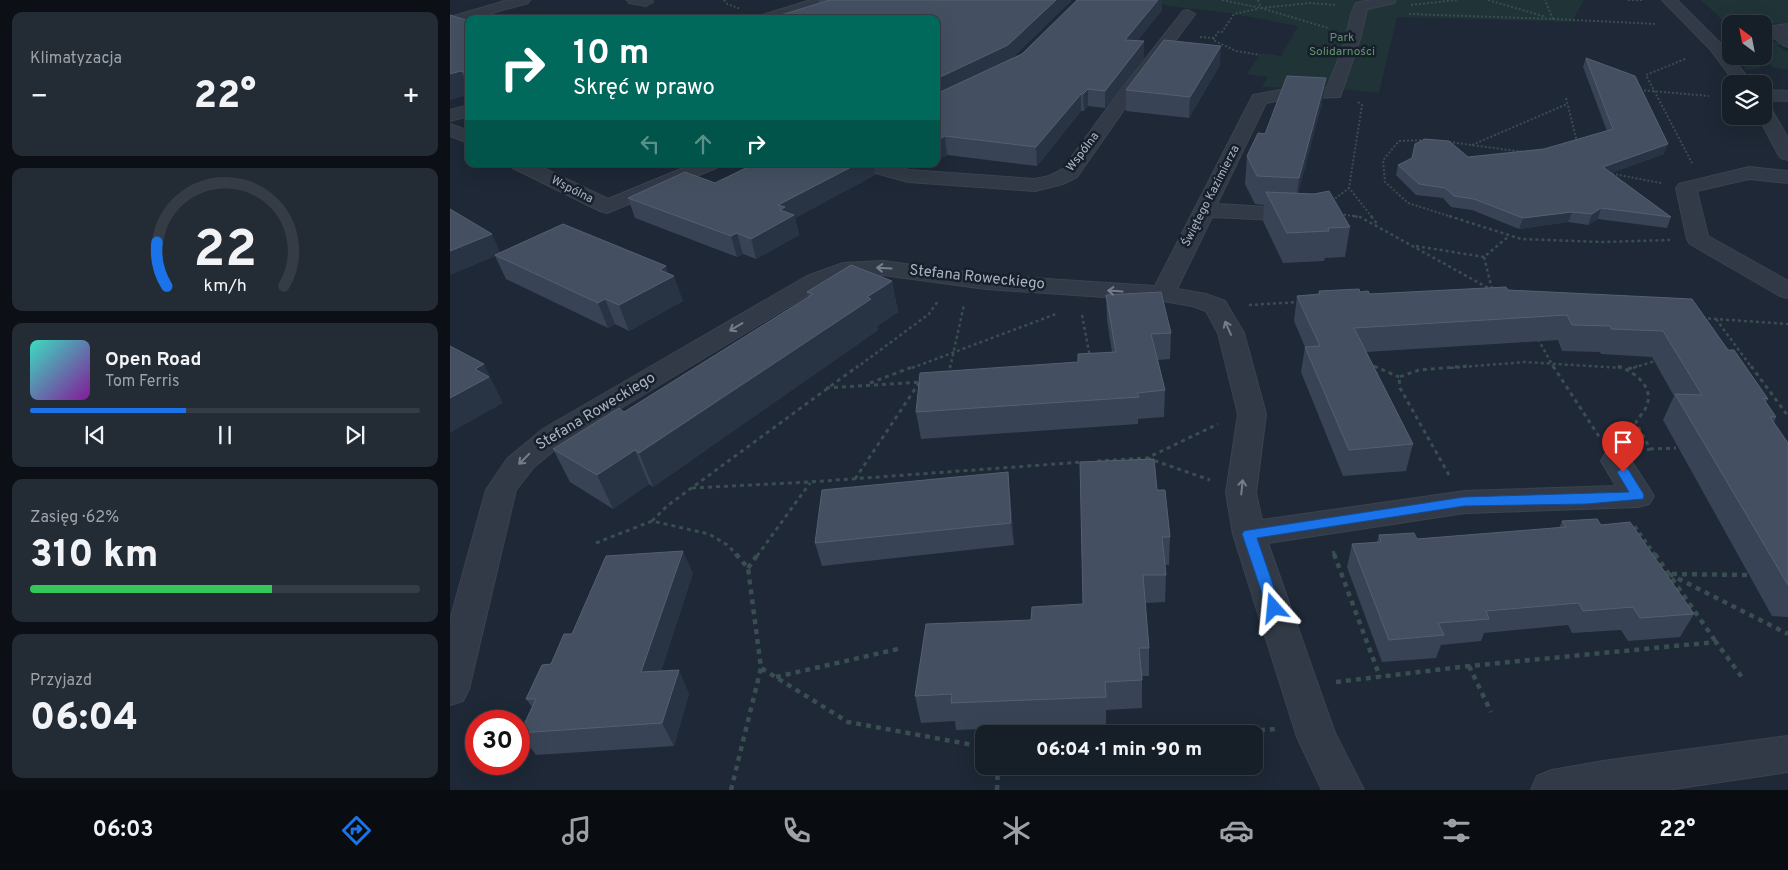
<!DOCTYPE html>
<html lang="pl">
<head>
<meta charset="utf-8">
<style>
	body { margin:0; font-family:Overpass,sans-serif; background:#232b34; color:#f1f3f6; height:100vh; display:flex; flex-direction:column; font-size:19px; white-space:nowrap }
	* { box-sizing:border-box; margin:0 }
	p { font-size:16px; color:#9ea2a8 }
	.icon { flex:none; width:28px; height:28px; fill:none; stroke:currentColor; stroke-width:2; stroke-linecap:round; stroke-linejoin:round }
	.map { position:relative; flex:1; overflow:hidden }
	.sheet { display:flex; flex-direction:column; gap:12px; padding:12px; background:#0c1016; width:450px }
	.sheet>* { flex:none }
	.hud { position:absolute; left:15px; top:15px; width:475px; height:152px; border-radius:10px; box-shadow:0 5px 20px #0002,0 0 0 1px #353c45; background:#00695c; color:#fff; overflow:hidden }
	.needle { width:32px; rotate:328deg }
	.tools { position:absolute; left:1272px; top:15px; display:grid; gap:10px }
	.tools a { display:grid; place-items:center; width:50px; height:50px; border-radius:10px; background:#161e28; box-shadow:0 5px 20px #0002,0 0 0 1px #353c45; font-size:25px }
	.speed { position:absolute; left:15px; top:710px; display:flex; gap:10px; font-size:25px; font-weight:700; text-align:center }
	.speed>* { display:grid; place-content:center; width:65px; height:65px; border-radius:50%; background:#161e28; box-shadow:0 5px 20px #0002,0 0 0 1px #353c45; line-height:1 }
	.speed .limit { border:8px solid #d22; background:#fff; color:#111 }
	.pin { position:absolute; display:grid; place-items:center; width:42px; height:42px; color:#fff; margin:-51px -21px; border-radius:50% 50% 50% 0; rotate:-45deg; box-shadow:0 0 5px #0007 }
	.pin .icon { rotate:45deg }
	.me { position:absolute; width:55px; margin:-28px; rotate:342deg; stroke-linejoin:round; filter:drop-shadow(0 0 4px #0008) }
	.turn { display:flex; align-items:center; gap:18px; height:105px; padding:0 25px; font-size:22px }
	.turn .icon { width:65px; height:65px; stroke-width:2.5 }
	.turn b { display:block; font-size:35px; line-height:42px }
	.lanes { display:flex; align-items:center; height:48px; padding:0 25px; background:#0003; justify-content:center; gap:25px; direction:ltr }
	.lanes .off { opacity:.35 }
	.big { font-size:38px; font-weight:800; line-height:1.1 }
	.sheet .widget { flex:1; display:flex; flex-direction:column; justify-content:center; gap:8px; min-width:0; padding:0 18px; border-radius:10px; background:#232b34 }
	.sheet .dial { align-items:center; gap:0 }
	.dial svg { height:130px; overflow:visible; fill:none; stroke:#353c45; stroke-width:7; stroke-linecap:round; text-anchor:middle }
	.dial text { fill:#f1f3f6; stroke:none }
	.song { display:flex; align-items:center; gap:15px }
	.cover { width:60px; height:60px; border-radius:8px; background:linear-gradient(135deg,hsl(170 70% 55%),hsl(290 70% 35%)) }
	.played { height:5px; border-radius:2px; background:linear-gradient(90deg,#1a73e8 40%,#353c45 40%) }
	.keys { display:flex; justify-content:space-around; direction:ltr }
	.heat { display:flex; justify-content:space-between; align-items:center; font-size:28px; direction:ltr }
	.charge { height:8px; border-radius:4px; background:linear-gradient(90deg,#34c759 62%,#353c45 0) }
	.trip { position:absolute; left:525px; top:725px; width:288px; height:50px; border-radius:10px; background:#161e28; box-shadow:0 5px 20px #0002,0 0 0 1px #353c45; font-weight:800; line-height:50px; text-align:center }
	.dock { display:flex; height:80px; justify-content:space-around; align-items:center; background:#090c10; color:#9ea2a8 }
	.dock .icon { width:35px; height:35px }
	.dock .on { color:#1a73e8 }
	.dock b { font-size:22px; color:#f1f3f6 }
	main { display:flex; flex:1; min-height:0 }
	.map>svg:first-child { display:block }
</style>
</head>
<body>
<main>
<section class="sheet">
<div class="widget"><p>Klimatyzacja</p>
<div class="heat"><a>−</a><b class="big">22°</b><a>+</a></div>
</div>
<div class="widget dial"><svg viewBox="0 0 100 80">
<path d="M14 69A42 42 0 1 1 86 69"/>
<path d="M14 69A42 42 0 0 1 8 42" stroke="#1a73e8"/>
<text x="50" y="56" font-size="32" font-weight="700">22</text>
<text x="50" y="72" font-size="11">km/h</text>
</svg></div>
<div class="widget">
<div class="song"><i class="cover"></i><div><b>Open Road</b><p>Tom Ferris</p></div></div>
<div class="played"></div>
<div class="keys"><svg class="icon" aria-label="previous" viewBox="0 0 24 24"><path d="M18 5L8 12l10 7zM5 5v14"/></svg><svg class="icon" aria-label="pause" viewBox="0 0 24 24"><path d="M8 5v14M16 5v14"/></svg><svg class="icon" aria-label="next" viewBox="0 0 24 24"><path d="M6 5l10 7-10 7zM19 5v14"/></svg></div>
</div>
<div class="widget"><p>Zasięg · 62%</p><b class="big">310 km</b><div class="charge"></div></div>
<div class="widget"><p>Przyjazd</p><b class="big">06:04</b></div>
</section>
<div class="map">
<svg width="1338" height="790" viewBox="0 0 1338 790">
	<rect width="100%" height="100%" fill="#1e2836"/>
	<!-- green -->
	<path fill="#203437" d="M701,0H1134L1124,18L1126,22L947,17L929,93L891,89L812,87L818,77L797,74L811,53L831,56L848,26L779,13L719,6Z
		M1251,0H1338V24L1323,23L1306,17L1283,19L1290,24H1281V26H1279Z
		M1314,39L1335,45H1326L1338,52V70L1323,67L1311,56H1314Z
		M1287,56H1301L1311,68L1296,70Z"/>
	<g fill="none" stroke-linecap="round" stroke-linejoin="round">
		<defs>
			<path id="minor" d="M58,0H80L78,3L0,25V17Z
				M177,0H201L203,2L196,6L179,3Z
				M361,0H382L380,3L329,19H307L309,16Z
				M920,0H946L944,3L917,9L910,39L890,97L835,99L816,103L767,204L850,209L857,211L861,215L857,219L850,221L762,217L727,289L756,294L775,301L794,333L816,414L806,493L812,520L1015,491L1166,486L1151,461L1155,454L1166,451L1177,454L1204,496L1199,504L1188,507L1015,513L818,543L885,733L914,790H872L847,737L783,534L776,493L788,414L768,333L756,311L742,306L713,301L536,289L433,275L398,276L373,286L113,443L84,467L66,490L19,689L13,701L0,705V620L36,490L57,459L93,429L357,276L393,263L433,261L536,275L705,286L803,95L835,89L877,88C883,72 890,56 895,40C899,28 899,15 906,3Z
				M1212,0H1227L1270,43L1303,84H1286L1260,49Z
				M738,10L745,14L743,17L678,104L627,177L613,184L585,191L458,182L408,168L405,164H436L459,170L585,179L599,176L613,169L666,96L733,11Z
				M1338,24V32L1335,33L1338,35V47L1333,45L1314,30L1316,27Z
				M1314,90L1338,91V101L1314,100Z
				M19,105V116L0,121V110Z
				M1314,106L1320,107L1338,138V160L1331,158L1328,154L1308,116H1314Z
				M0,124L19,131V143L0,136Z
				M60,164H85L158,199L243,164H269L266,168L157,213L150,211L63,168Z
				M1299,167L1338,171V183L1299,179L1247,191L1258,236L1338,281V298L1330,296L1240,244L1237,239L1226,188L1229,184Z
				M1338,736V772L1217,790H1081L1087,776L1102,770L1153,761Z"/>
		</defs>
		<!-- minor casing -->
		<use href="#minor" stroke="#3a4350" stroke-width="2"/>
		<!-- path-far3 -->
		<path stroke="#384e50" stroke-width="2" stroke-dasharray="2 2" stroke-linecap="butt" d="M274,0L277,4L291,9
			M772,0L811,8L860,3L885,5
			M808,0L811,8L878,28
			M1038,0L1096,17
			M1178,0H1194
			M961,5L1007,0
			M807,9L784,14L772,32H768L763,40L786,51L810,55
			M959,14L1103,19L1095,0
			M1103,19L1207,24
			M750,37L764,38
			M1235,59L1196,75L1242,163
			M1190,90L1259,96
			M1116,98L1127,142
			M908,102L912,105L899,188L922,217
			M975,140L949,141L933,160L935,182L958,203L1002,217
			M999,142L1074,152
			M1022,145L1117,104
			M1158,173L1211,183
			M882,201L899,188
			M890,214L910,217"/>
		<!-- path-far2 -->
		<path stroke="#384e50" stroke-width="2.5" stroke-dasharray="3 3" stroke-linecap="butt" d="M903,216L910,217L1040,289
			M921,216L928,225
			M999,216L1071,239L1152,242L1220,240
			M966,246L1034,257
			M1042,289L1034,257L1059,236
			M799,305L850,302
			M632,315L640,357
			M1252,318L1338,324
			M1266,319L1302,368
			M1088,339L1104,368
			M921,365L927,368
			M406,368L479,314L488,301
			M462,368L606,314
			M500,368L514,305
			M1001,368L1075,362L1172,368
			M1183,368L1208,360"/>
		<!-- path-far1 -->
		<path stroke="#384e50" stroke-width="3" stroke-dasharray="4 4" stroke-linecap="butt" d="M924,366L949,377
			M1103,366L1150,438
			M1168,366C1183,371 1204,386 1197,405C1195,411 1189,417 1186,422L1200,449L1197,450
			M1301,366L1338,416
			M1178,369L1187,366
			M498,375L500,366
			M420,383L465,366
			M376,388L472,382
			M1200,449L1226,448
			M697,458L760,480
			M647,461L697,458L768,424
			M999,475L950,388L949,377L969,370L1018,366
			M405,479L469,383
			M242,488L360,482L633,462
			M202,521L217,506L408,366
			M1185,526L1206,556
			M146,543L202,521L259,534L279,546L287,556
			M883,551L885,556
			M307,556L360,483"/>
		<!-- path -->
		<path stroke="#384e50" stroke-width="4.5" stroke-dasharray="5 5" stroke-linecap="butt" d="M286,554L298,568L311,668L398,722L534,747
			M884,554L930,677
			M1205,554L1266,642
			M298,568L308,554
			M1219,574L1338,634
			M1222,574L1297,575
			M1019,666L1041,712
			M326,677L448,649
			M886,682L1019,666L1266,642L1294,680
			M760,734L825,729
			M281,790L311,668
			M547,790L548,766"/>
		<!-- minor -->
		<use href="#minor" fill="#313a46" fill-rule="evenodd"/>
	</g>
	<!-- wall -->
	<path fill="#384455" d="M368,0H621V1L561,59L572,54L627,0H712V10L687,41L694,58L655,108L638,106L634,111H631L587,166L497,155L486,161V19L369,3Z
		M19,21V94L0,100Z
		M1136,58L1214,154L1161,173L1221,217L1217,228L1148,219L1138,225L1118,222L1069,229L1022,210L1001,207L993,198L966,195L946,175L948,165L1094,149L1157,131L1133,67Z
		M770,65L739,118L676,111V90Z
		M872,103L848,193L900,227L895,257L875,258L874,261L833,263L813,221L814,205L805,204L795,184L797,156L815,134Z
		M425,175L345,218L349,235L306,259L293,254L287,257L185,218L178,198L265,183Z
		M50,252L218,273L233,301L179,331L165,324L158,328L56,279L45,256L0,275Z
		M442,281L448,312L427,326L428,330L203,487L199,484L163,509L120,482L103,449L174,412L358,298L357,292Z
		M1058,290L1242,299L1278,350L1318,399L1316,402L1326,417L1324,422L1338,443V617L1322,616L1213,420L1224,396L1202,357L1151,354L1150,352L1112,351L1108,340L916,352L963,444L956,471L893,476L851,372L855,347L844,321L847,296L868,295L869,291L910,292L920,294Z
		M656,295L721,333L720,359L708,360L715,390L714,417L688,419V424L471,439L466,412L628,362L662,352L657,320Z
		M707,490L720,537L719,565H715L716,575L715,602L695,603L699,648V676H692V708L656,710V724L506,730L505,721L471,723L465,696L581,620L633,604Z
		M560,494L564,545L372,566L365,543Z
		M1112,521L1151,525L1244,614L1230,637L1178,641L1171,630L1122,633L1118,625L1034,633L1031,641L991,645L986,658L932,662L897,567L902,544L927,542L929,535L967,539L1109,528Z
		M243,573L211,671L239,693L224,746L86,755L70,733L82,707L76,699L122,634Z"/>
	<!-- shaded-wall -->
	<path fill="#283444" d="M606,0H621V1L559,61L486,97V79Z
		M708,0H712V10L675,56V40Z
		M694,41V58L655,108V91Z
		M771,46L770,65L739,118L740,97Z
		M11,71L19,88V94L0,100V74Z
		M876,78L872,103L845,206L849,178Z
		M638,89V106L634,111L633,94Z
		M631,94V111L587,166L586,147Z
		M495,136L497,155L486,161V141Z
		M1218,144L1214,154L1150,177L1153,167Z
		M407,164H423L425,175L345,218L349,235L306,259L301,239L328,205Z
		M1151,208L1148,219L1138,225L1142,214Z
		M1122,212L1118,222L1069,229L1073,218Z
		M287,233L293,254L287,257L281,236Z
		M42,234L51,254L45,255V256L0,275V251Z
		M216,266L220,278L224,276L233,301L179,331L169,305L210,270Z
		M442,281L448,312L427,326L428,330L203,487L189,453L417,297Z
		M155,299L165,324L158,328L148,303Z
		M34,364L53,403L0,433V398L25,369Z
		M185,450L199,484L163,509L147,475Z
		M558,472L560,494L564,545L561,523Z
		M233,551L243,573L203,695L191,672Z
		M229,670L239,693L224,746L212,723Z"/>
	<!-- building -->
	<path fill="#445061" stroke="#546071" d="M380,0H606L558,45L486,79V19H318Z
		M627,0H708L675,40L694,41L655,91L638,89L633,94H631L586,147L495,136L486,141V94L572,54Z
		M0,15L19,21V74L11,71L0,74Z
		M714,40L771,46L740,97L676,90Z
		M1136,58L1185,76L1218,144L1153,167L1221,217L1151,208L1142,214L1122,212L1073,218L1024,199L1004,196L995,188L969,184L948,165L962,158L965,144L975,139L999,141L1018,157L1094,149L1163,129Z
		M837,76L876,78L849,178L807,176L797,156L808,133L815,134Z
		M304,164H407L328,205L335,207L330,210L344,215L301,239L287,233L281,236L178,198L235,172L265,183Z
		M879,191L900,227L878,228L879,231L837,233L816,192L864,194Z
		M0,209L42,234L0,251Z
		M113,224L216,266L210,270L224,276L169,305L155,299L148,303L45,255Z
		M401,265L442,281L417,297L421,299L189,453L185,450L147,475L103,449L169,408L174,412L363,294L357,292Z
		M1056,287L1058,290L1242,299L1278,350H1284L1318,399L1313,398L1326,417H1320L1338,443V585L1225,394L1252,395L1213,331L1161,329L1160,326L1122,325L1117,315L904,328L963,444L899,450L855,347L870,346L847,296L870,294L869,291L909,289L910,292L918,291L920,294Z
		M711,292L721,333L701,334L715,390L687,393L689,397L466,412L470,373L628,362V354L666,352L656,295Z
		M0,346L34,364L25,369L39,377L0,398Z
		M704,459L707,490H715L720,537H712L716,575H693L699,648H689L692,680L655,682L656,697L501,703L502,694L465,696L476,624L581,620L582,607L633,604L630,462Z
		M558,472L561,523L365,543L372,490Z
		M1147,519L1151,525L1180,522L1244,614L1190,618L1183,607L1133,611L1129,603L1036,611L1039,619L988,623L994,635L939,640L902,544L931,542L929,535L964,533L967,539L1116,527L1112,521Z
		M233,551L191,672L229,670L212,723L70,733L86,699H76L92,665L101,664L114,634H122L156,556Z"/>
	<!-- one-way arrows -->
	<defs><path id="oneway-shaft" d="M-6 0H5M1.5-3L5.5 0L1.5 3" fill="none" stroke-width="1.6" stroke-linecap="round" stroke-linejoin="round" transform="scale(1.25)"/></defs>
	<g stroke="#747d8b">
		<use href="#oneway-shaft" transform="translate(434 268) rotate(-177)"/>
		<use href="#oneway-shaft" transform="translate(665 291) rotate(-176)"/>
		<use href="#oneway-shaft" transform="translate(286 327) rotate(149)"/>
		<use href="#oneway-shaft" transform="translate(778 328) rotate(-114)"/>
		<use href="#oneway-shaft" transform="translate(74 459) rotate(135)"/>
		<use href="#oneway-shaft" transform="translate(792 487) rotate(-84)"/>
	</g>
	<!-- route -->
	<path fill="#1a73e8" stroke="#114b97" d="M1173,468L1178,469L1193,493L1194,496L1193,499L1137,504L1014,506L807,538L831,608L829,612L824,614L819,612L817,608L792,534L794,531L799,530L1014,497L1179,492L1167,472Z"/>
	<g text-anchor="middle" dominant-baseline="central" stroke-width="5" stroke-linejoin="round" paint-order="stroke">
		<!-- far-park labels -->
		<g font-size="12" fill="#62956e" stroke="#171f2b">
			<text x="892" y="38">Park<tspan x="892" dy="14">Solidarności</tspan></text>
		</g>
		<!-- far-street labels -->
		<g font-size="12" fill="#aab4c4" stroke="#171f2b">
			<text transform="translate(633 152) rotate(-53)">Wspólna</text>
			<text transform="translate(122 190) rotate(27)">Wspólna</text>
			<text transform="translate(761 196) rotate(-63)">Świętego Kazimierza</text>
		</g>
		<!-- street labels -->
		<g font-size="15" fill="#aab4c4" stroke="#171f2b">
			<text transform="translate(527 278) rotate(6)">Stefana Roweckiego</text>
			<text transform="translate(146 412) rotate(-31)">Stefana Roweckiego</text>
		</g>
	</g>
</svg>
<div class="tools">
<a><svg class="needle" viewBox="-14 -14 28 28"><path d="M0-13l5 13h-10z" fill="#e53935"/><path d="M0 13l5-13h-10z" fill="#9ea2a8"/></svg></a>
<a><svg class="icon" aria-label="layers" viewBox="0 0 24 24"><path d="M12 4l9 5-9 5-9-5zM3 14l9 5 9-5"/></svg></a>
</div>
<div class="speed"><div class="limit">30</div></div>
<div class="pin" style="left:1173px;top:472px;background:#d93025"><svg class="icon" aria-label="arrive" viewBox="0 0 24 24"><path d="M6 21V4h12l-3 4 3 4H6"/></svg></div>
<svg class="me" style="left:824px;top:608px" viewBox="-20 -20 40 40"><path d="M0-17L14 15 0 8-14 15z" fill="#1a73e8" stroke="#fff" stroke-width="4"/></svg>
<div class="trip">06:04 · 1 min · 90 m</div>
<div class="hud">
<div class="turn"><svg class="icon" aria-label="right" viewBox="0 0 24 24"><path d="M7 20v-9h11M14 6l5 5-5 5"/></svg><div><b>10 m</b>Skręć w prawo</div></div>
<div class="lanes"><svg class="icon off" aria-label="left" viewBox="0 0 24 24"><path d="M17 20v-9H6M10 6l-5 5 5 5"/></svg><svg class="icon off" aria-label="ahead" viewBox="0 0 24 24"><path d="M12 20V5M6 11l6-6 6 6"/></svg><svg class="icon" aria-label="right" viewBox="0 0 24 24"><path d="M7 20v-9h11M14 6l5 5-5 5"/></svg></div>
</div>
</div>
</main>
<nav class="dock">
<b>06:03</b>
<svg class="icon on" aria-label="directions" viewBox="0 0 24 24"><path d="M12 3l9 9-9 9-9-9zM9 14v-3h6M13 9l2 2-2 2"/></svg>
<svg class="icon" aria-label="music" viewBox="0 0 24 24"><path d="M9 18V5l10-2v13"/><circle cx="6" cy="18" r="3"/><circle cx="16" cy="16" r="3"/></svg>
<svg class="icon" aria-label="phone" viewBox="0 0 24 24"><path d="M5 4h4l2 5-3 2q2 4 5 5l2-3 5 2v4C11 20 4 13 5 4z"/></svg>
<svg class="icon" aria-label="climate" viewBox="0 0 24 24"><path d="M12 3v18M4 7l16 10M4 17L20 7"/></svg>
<svg class="icon" aria-label="car" viewBox="0 0 24 24"><path d="M5 17H2v-5l4-1 3-4h7l3 4 3 1v5h-3M9 17h6M6 11h13"/><circle cx="7" cy="17" r="2"/><circle cx="17" cy="17" r="2"/></svg>
<svg class="icon" aria-label="filters" viewBox="0 0 24 24"><path d="M4 7h16M4 17h16"/><circle cx="9" cy="7" r="2"/><circle cx="15" cy="17" r="2"/></svg>
<b>22°</b>
</nav>
</body>
</html>
